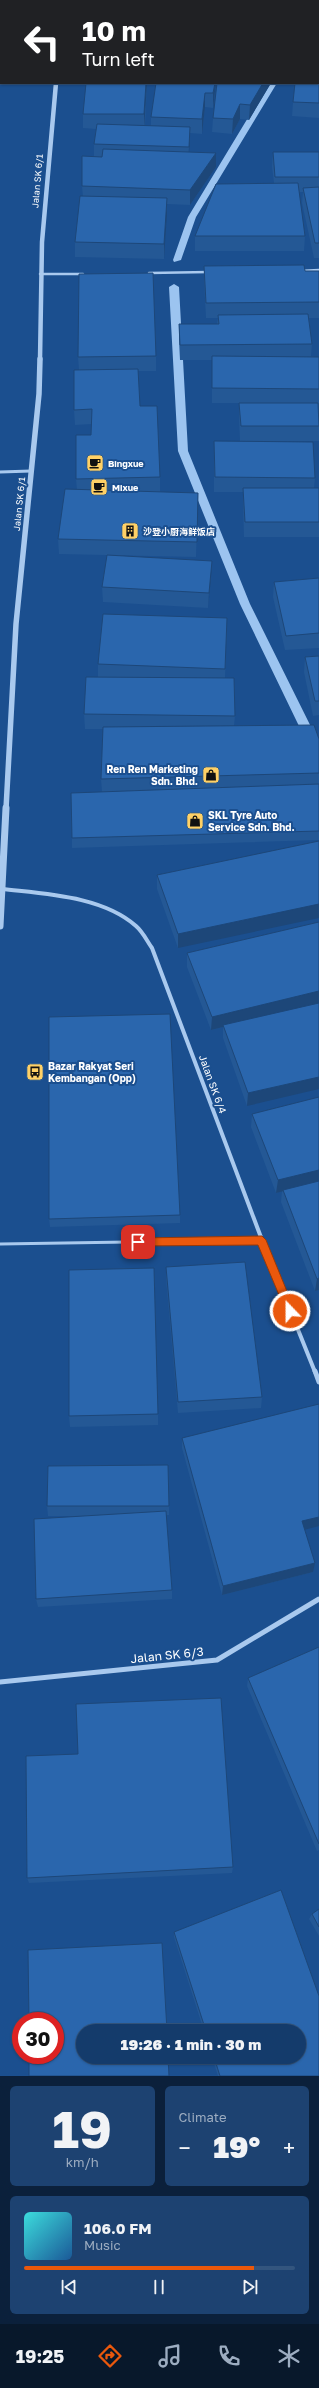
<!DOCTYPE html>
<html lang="en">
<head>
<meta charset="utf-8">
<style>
	body { margin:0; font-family:"Golos Text","Noto Sans SC",sans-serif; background:#1d4271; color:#f1f3f6; height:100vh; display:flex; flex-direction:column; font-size:15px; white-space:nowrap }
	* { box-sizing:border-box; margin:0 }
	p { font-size:13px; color:#9dadc1 }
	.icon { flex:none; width:22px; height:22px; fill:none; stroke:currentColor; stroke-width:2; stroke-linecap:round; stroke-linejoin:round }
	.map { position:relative; height:2076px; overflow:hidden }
	.side { display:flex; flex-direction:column; gap:10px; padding:10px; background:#0b203b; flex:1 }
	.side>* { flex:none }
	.hud { position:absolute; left:0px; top:0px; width:319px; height:84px; box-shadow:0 1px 3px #0004,0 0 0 1px #33557e; background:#202124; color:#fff; overflow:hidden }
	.speed { position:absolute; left:12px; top:2012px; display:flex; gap:8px; font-size:20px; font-weight:700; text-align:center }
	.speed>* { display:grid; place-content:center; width:52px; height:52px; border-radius:50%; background:#143b6b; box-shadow:0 1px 3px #0004,0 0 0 1px #33557e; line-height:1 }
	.speed .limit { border:6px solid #d22; background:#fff; color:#111 }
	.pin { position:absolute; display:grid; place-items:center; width:34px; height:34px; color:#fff; margin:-17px; border-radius:8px; box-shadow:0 2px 6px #0006 }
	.me { position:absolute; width:44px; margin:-22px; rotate:338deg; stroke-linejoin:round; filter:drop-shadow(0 0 3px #0008) }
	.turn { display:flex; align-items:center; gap:14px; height:84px; padding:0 16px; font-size:18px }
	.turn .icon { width:52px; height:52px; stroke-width:2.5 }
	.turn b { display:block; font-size:28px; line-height:34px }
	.big { font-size:30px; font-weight:800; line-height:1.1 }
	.side .card { flex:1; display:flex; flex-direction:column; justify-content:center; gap:6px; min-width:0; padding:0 14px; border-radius:6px; background:#1d4271 }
	.side .dial { align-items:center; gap:0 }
	.dial b { font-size:52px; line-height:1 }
	.song { display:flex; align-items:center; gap:12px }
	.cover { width:48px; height:48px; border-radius:6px; background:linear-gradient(135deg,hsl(180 70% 55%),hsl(210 70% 35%)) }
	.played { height:4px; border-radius:2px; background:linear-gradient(90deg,#ea580c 85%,#33557e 85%) }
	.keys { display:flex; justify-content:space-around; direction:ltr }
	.heat { display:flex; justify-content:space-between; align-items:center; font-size:22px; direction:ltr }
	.side .tiles { flex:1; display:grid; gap:10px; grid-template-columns:1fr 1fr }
	.card:last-child { grid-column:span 2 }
	.trip { position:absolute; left:76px; top:2024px; width:230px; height:40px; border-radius:20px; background:#143b6b; box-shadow:0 1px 3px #0004,0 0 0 1px #33557e; font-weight:800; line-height:40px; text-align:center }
	.tab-bar { display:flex; height:64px; justify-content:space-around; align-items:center; background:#08182b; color:#9dadc1 }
	.tab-bar .icon { width:28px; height:28px }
	.tab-bar .current { color:#ea580c }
	.tab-bar b { font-size:18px; color:#f1f3f6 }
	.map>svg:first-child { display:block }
</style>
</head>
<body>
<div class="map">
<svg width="319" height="2076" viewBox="0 0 319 2076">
	<rect width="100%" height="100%" fill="#1b4f8f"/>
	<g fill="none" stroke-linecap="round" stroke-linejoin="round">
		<!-- stream -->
		<path fill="#9cc4f0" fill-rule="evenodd" d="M269,83H277L196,217L181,260L174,262L173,260L188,217Z
			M174,284L179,287L188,451L250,604L319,743V759L313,755L240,604L178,451L169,287Z"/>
		<!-- service -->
		<path stroke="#a9c9ee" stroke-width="3" d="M0,1244L262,1240"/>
		<!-- minor-far3 -->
		<path stroke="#a9c9ee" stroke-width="2.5" d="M299,271L319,270
			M149,273L209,272
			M40,274H83"/>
		<!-- minor-far2 -->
		<path stroke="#a9c9ee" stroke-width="3" d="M0,472L31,471"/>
		<!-- minor-far1 -->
		<path stroke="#a9c9ee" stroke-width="4" d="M2,889C45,894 102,896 136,926C143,932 147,941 152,948L262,1240L315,1372"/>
		<!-- minor -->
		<path stroke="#a9c9ee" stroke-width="5" d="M315,1371L319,1382
			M0,1682L217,1660L319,1599"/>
		<!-- tertiary-far2 -->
		<path stroke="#a9c9ee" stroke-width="4.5" d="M40,360L42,242L56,83"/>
		<!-- tertiary-far1 -->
		<path stroke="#a9c9ee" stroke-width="5.5" d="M6,809L16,624L39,394L40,359"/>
		<!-- tertiary -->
		<path stroke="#a9c9ee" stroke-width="7" d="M0,926L6,808"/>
	</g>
	<!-- wall -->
	<path fill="#245895" d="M94,0H319L318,1H94Z
		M319,6V21H318Z
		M318,41L319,42V118L292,116L293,102L318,83Z
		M147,83L145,126H151V117L156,83H216L213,108L205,107L202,134L190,133L189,152L216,167L190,205L167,204L164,259L75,257V242L83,197L82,186L94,157V144L96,129L83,128V114Z
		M271,83L249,120L240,119L232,134L212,132L213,118Z
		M273,152H319V258H314L302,203L303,192H299L305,236L304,251H195V236L274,183L272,167Z
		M204,266L305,271H319V318H309L312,344L311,356L319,357V441H240L239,418V403H212V360H180L179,340V324H217L218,318H206L204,281Z
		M156,356V371H138L140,406L160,477V492L198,493L196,557L59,554L58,539L77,490L76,479L91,435L92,424L75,425L74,410L79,370L78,357Z
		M214,441L315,478L314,488H319V537H244L243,503V492H214Z
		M211,576L208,608L103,602L102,587Z
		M319,578V648L285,650L273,597L274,582Z
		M227,618L225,678L235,716L234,726L319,739V840L72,848V838L102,792L101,779L103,729H85L84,714L98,677V664Z
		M319,656V715L313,716L304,672L305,657Z
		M319,841L178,948L157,889V875Z
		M319,922L247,1106L223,1038V1027L211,1030L187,967V953Z
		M319,1097V1290L315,1291L281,1202L282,1191L276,1193L251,1127L252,1114Z
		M180,1215V1223L50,1227L49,1219Z
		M166,1267L262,1397L261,1408L178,1413L166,1279Z
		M158,1414V1425L70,1427L69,1416Z
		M182,1438L305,1530L313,1572L222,1595L182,1448Z
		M47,1506H169V1515H166L172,1590V1599L38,1607L36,1599L82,1516H48Z
		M319,1647V1850L317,1851L247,1686L248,1678Z
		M233,1867L232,1873L29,1883L27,1878Z
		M281,1890L319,1996V2076H218L212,2057H299V2031H204L174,1937V1932Z
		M319,1909V1936L309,1919L312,1914Z"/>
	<!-- shaded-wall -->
	<path fill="#1d4779" d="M314,0H319V3L318,4V1H314Z
		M146,83H147L144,129V114Z
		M215,83H216L213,108V93Z
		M263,83H271L249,120L250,105Z
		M205,93V107L202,134V119Z
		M240,104V119L232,134L233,119Z
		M190,127V142L188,162L189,147Z
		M216,153V167L190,205V190Z
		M167,198V213L164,259V244Z
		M212,561L211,576L208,608L209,593Z
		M319,904V918L178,948V934Z
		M319,991V1004L223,1025V1027L211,1030L212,1017Z
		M319,1077V1089L247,1106L248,1093Z
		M319,1170V1182L276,1193L278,1180Z
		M319,1278V1290L315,1291L317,1279Z
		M319,1517V1526L300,1531L302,1521Z
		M315,1563L313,1572L222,1595L223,1586Z"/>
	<!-- building -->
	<path fill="#2a66ad" stroke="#1d4779" d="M94,0H201V1H94Z
		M220,0H281V1H220Z
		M318,41L319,42V67H318Z
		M318,81H319V103L293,102L295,83H318Z
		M86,83H146L144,114H83Z
		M156,83H215L213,93H205L202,119L151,117Z
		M217,83H263L250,105L240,104L233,119L213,118Z
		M97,124L190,127L189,147L94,144Z
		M103,149L216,153L190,190L82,186V156L102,157Z
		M273,152H319V177H275Z
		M298,183L305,236H195L216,184Z
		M319,187V243H315L303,188Z
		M80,196L167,198L164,244L75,242Z
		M304,265L305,271H319V302L206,303L204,266Z
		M153,273L156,356L78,357L79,274Z
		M308,314L312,344L180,345L179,324H219L218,315Z
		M212,356L319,357V389L212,388Z
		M138,369L140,406H157L160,477L76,479V435H91L92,409L74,410V370Z
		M239,403H318L319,426H241Z
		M214,441L313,442L315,478L215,477Z
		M243,488H319V522H245Z
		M65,489L198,493L197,542L58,539Z
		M107,555L212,561L209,593L102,587Z
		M319,578V633L286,636L274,582Z
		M103,614L227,618L225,669L98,664Z
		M319,656V701H315L305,657Z
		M86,677L234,678L235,716L84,714Z
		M314,725L319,739V773L101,779L103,727Z
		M319,784V831L72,838L71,793Z
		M319,841V904L178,934L157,875Z
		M319,922V991L212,1017L187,953Z
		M319,1003V1077L248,1093L223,1025Z
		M170,1014L180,1215L49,1219V1017Z
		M319,1097V1170L278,1180L252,1114Z
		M319,1181V1278L317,1279L283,1190Z
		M245,1262L262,1397L178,1402L166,1267Z
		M154,1268L158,1414L69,1416V1270Z
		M319,1404V1517L302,1521L315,1563L223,1586L182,1438Z
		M168,1465L169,1506H47L48,1466Z
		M166,1511L172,1590L36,1599L34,1519Z
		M319,1647V1844L248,1678Z
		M221,1698L233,1867L27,1878L26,1756L78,1754L76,1704Z
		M281,1890L319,1996V2076H220L214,2057H299V2031H206L174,1932Z
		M319,1909V1927L312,1914Z
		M162,1943L167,2031H83V2057H168L169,2076H29V2055H55V2021H29L28,1950Z"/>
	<!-- route -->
	<path fill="#ea580c" stroke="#983908" d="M262,1236L266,1240L295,1311L294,1314H287L258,1245L138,1246L134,1242L138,1238Z"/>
	<!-- icons -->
	<defs>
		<symbol id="cafe-square" viewBox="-11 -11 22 22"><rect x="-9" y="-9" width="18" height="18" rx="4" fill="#ffd166" stroke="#1b4f8f"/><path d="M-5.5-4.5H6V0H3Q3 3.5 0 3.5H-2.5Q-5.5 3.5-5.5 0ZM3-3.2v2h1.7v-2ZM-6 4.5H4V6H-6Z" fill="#111"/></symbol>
		<symbol id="building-square" viewBox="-11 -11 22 22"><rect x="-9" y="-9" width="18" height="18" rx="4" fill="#ffd166" stroke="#1b4f8f"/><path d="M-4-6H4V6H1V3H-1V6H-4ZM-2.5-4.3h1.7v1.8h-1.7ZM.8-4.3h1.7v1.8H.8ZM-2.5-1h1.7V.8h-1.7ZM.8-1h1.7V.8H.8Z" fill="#111"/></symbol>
		<symbol id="shop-square" viewBox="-11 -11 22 22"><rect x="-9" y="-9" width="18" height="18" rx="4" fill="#ffd166" stroke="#1b4f8f"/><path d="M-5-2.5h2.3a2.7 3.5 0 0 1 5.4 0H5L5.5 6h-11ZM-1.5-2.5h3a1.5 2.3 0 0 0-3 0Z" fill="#111"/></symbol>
		<symbol id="bus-square" viewBox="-11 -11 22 22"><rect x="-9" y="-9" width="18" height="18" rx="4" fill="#ffd166" stroke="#1b4f8f"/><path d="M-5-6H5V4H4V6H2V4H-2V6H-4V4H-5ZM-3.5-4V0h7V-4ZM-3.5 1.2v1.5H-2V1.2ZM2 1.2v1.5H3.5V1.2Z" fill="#111"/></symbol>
	</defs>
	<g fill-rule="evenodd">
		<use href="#cafe-square" x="85" y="453" width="20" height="20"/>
		<use href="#cafe-square" x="89" y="477" width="20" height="20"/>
		<use href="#building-square" x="120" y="521" width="20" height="20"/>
		<use href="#shop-square" x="201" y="765" width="20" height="20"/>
		<use href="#shop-square" x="185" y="811" width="20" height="20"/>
		<use href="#bus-square" x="25" y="1062" width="20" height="20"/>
	</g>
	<g text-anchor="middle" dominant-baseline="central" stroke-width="4" stroke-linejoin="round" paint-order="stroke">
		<!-- far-street labels -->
		<g font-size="9" fill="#fff" stroke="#1b4f8f">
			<text transform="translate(37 181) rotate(-85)">Jalan SK 6/1</text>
			<text transform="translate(19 504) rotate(-84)">Jalan SK 6/1</text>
		</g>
		<!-- far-poi labels -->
		<g font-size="9" font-weight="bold" fill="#fff" stroke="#1b4f8f" text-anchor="start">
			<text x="108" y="463">Bingxue</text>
			<text x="112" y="487">Mixue</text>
			<text x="143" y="531">沙登小厨海鲜饭店</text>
		</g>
		<!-- poi labels -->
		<g font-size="10" font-weight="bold" fill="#fff" stroke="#1b4f8f" text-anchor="start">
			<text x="198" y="769" text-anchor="end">Ren Ren Marketing<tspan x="198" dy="12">Sdn. Bhd.</tspan></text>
			<text x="208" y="815">SKL Tyre Auto<tspan x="208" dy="12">Service Sdn. Bhd.</tspan></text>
			<text x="48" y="1066">Bazar Rakyat Seri<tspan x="48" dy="12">Kembangan (Opp)</tspan></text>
		</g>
		<!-- street labels -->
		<g font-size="10" fill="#fff" stroke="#1b4f8f">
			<text transform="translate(213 1084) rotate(70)">Jalan SK 6/4</text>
		</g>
		<!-- near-street labels -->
		<g font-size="12" fill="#fff" stroke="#1b4f8f">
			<text transform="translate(167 1655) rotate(-6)">Jalan SK 6/3</text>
		</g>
	</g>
</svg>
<div class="speed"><div class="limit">30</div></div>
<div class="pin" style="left:138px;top:1242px;background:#d93025"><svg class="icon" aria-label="arrive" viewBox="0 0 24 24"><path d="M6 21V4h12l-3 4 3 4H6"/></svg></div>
<svg class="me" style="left:290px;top:1311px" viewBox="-20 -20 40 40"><circle r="17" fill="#ea580c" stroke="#fff" stroke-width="3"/><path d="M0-11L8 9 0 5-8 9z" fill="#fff"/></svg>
<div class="trip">19:26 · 1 min · 30 m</div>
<div class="hud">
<div class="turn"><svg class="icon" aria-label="left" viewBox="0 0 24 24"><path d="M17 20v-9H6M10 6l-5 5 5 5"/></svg><div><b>10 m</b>Turn left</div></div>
</div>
</div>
<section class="side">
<div class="tiles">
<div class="card dial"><b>19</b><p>km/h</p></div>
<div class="card"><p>Climate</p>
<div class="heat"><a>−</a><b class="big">19°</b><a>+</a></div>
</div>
<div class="card">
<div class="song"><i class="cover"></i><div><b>106.0 FM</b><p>Music</p></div></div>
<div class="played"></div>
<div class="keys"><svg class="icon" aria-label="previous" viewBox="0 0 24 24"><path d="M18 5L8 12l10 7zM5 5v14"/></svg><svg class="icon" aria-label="pause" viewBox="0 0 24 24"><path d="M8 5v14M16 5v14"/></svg><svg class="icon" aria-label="next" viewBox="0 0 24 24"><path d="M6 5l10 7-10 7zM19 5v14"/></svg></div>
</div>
</div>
</section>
<nav class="tab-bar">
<b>19:25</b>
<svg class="icon current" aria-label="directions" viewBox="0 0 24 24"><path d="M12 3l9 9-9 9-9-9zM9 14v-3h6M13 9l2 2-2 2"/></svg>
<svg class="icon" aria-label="music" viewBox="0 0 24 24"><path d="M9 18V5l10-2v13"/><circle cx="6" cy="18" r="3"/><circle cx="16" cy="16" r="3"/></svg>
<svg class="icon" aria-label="phone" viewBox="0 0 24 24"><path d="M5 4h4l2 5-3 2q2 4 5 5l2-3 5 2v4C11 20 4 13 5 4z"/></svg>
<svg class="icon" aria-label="climate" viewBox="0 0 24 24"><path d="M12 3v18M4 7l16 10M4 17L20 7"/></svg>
</nav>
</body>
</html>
